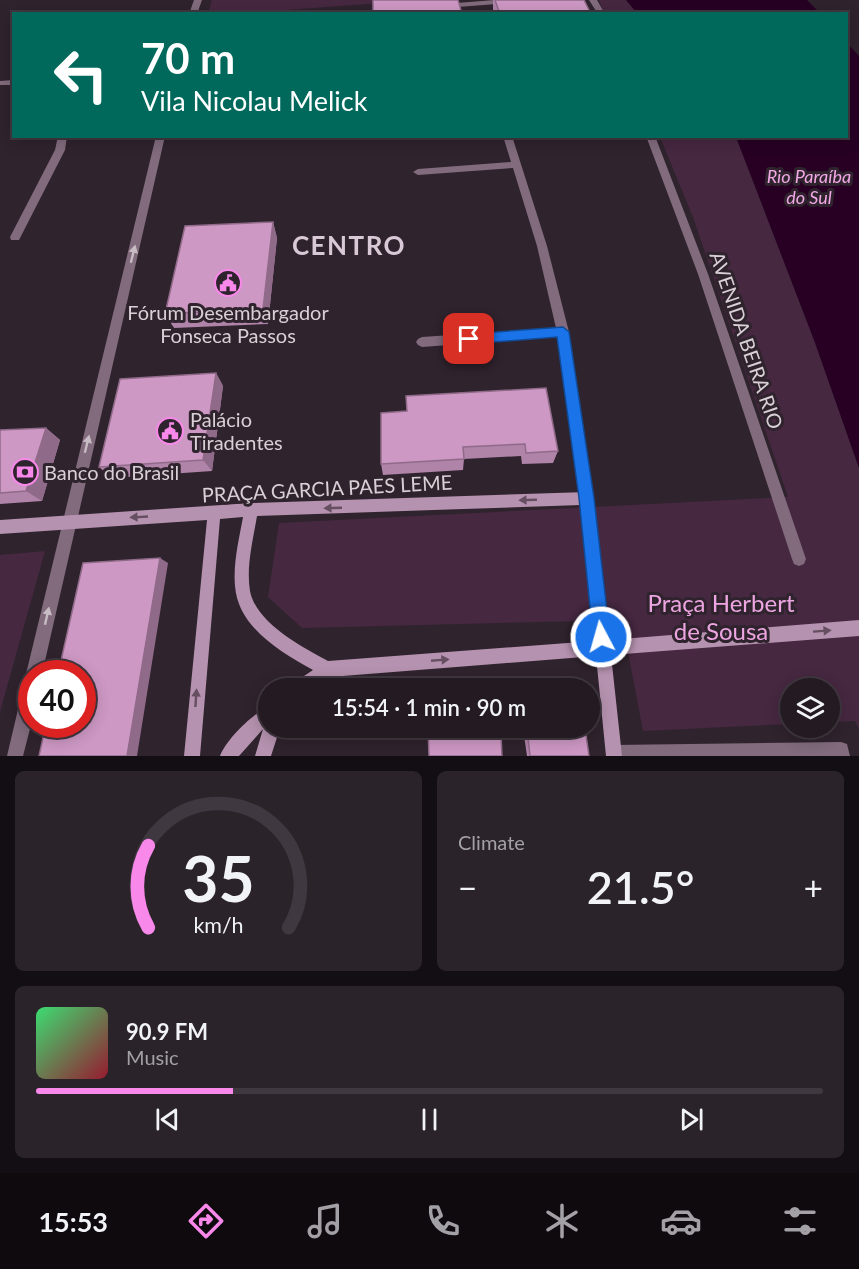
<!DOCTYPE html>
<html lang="en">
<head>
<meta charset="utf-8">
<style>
	body { margin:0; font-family:Lato,sans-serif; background:#2b232a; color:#f1f3f6; height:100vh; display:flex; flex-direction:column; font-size:22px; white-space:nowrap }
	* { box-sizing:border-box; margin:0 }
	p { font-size:20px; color:#a3a1a5 }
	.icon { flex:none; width:33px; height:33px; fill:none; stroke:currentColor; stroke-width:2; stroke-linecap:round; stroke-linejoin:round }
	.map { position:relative; height:756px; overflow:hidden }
	.drawer { display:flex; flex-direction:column; gap:15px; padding:15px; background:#130e13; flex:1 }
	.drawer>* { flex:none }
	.banner { position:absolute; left:12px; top:12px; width:836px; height:126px; border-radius:0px; box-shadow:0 3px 15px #0003,0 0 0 2px #403840; background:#00695c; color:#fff; overflow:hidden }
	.fabs { position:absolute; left:780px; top:678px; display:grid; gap:12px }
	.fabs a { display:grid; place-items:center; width:60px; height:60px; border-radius:50%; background:#231a22; box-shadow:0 3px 15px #0003,0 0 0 2px #403840; font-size:30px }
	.speed { position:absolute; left:18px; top:660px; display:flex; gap:12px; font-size:30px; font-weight:700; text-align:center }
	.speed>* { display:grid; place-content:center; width:78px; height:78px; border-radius:50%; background:#231a22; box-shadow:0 3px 15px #0003,0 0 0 2px #403840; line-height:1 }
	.speed .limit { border:9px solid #d22; background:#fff; color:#111 }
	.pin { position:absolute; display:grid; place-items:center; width:51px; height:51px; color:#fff; margin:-26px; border-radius:12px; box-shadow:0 3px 9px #0006 }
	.me { position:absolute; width:66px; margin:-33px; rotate:354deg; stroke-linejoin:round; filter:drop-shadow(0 0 4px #0008) }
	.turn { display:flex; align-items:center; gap:21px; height:126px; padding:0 30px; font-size:27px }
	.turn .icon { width:78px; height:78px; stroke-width:2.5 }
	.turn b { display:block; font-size:42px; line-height:51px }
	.big { font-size:45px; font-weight:600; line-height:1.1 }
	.drawer .card { flex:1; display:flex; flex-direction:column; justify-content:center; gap:9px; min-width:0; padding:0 21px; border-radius:9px; background:#2b232a }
	.drawer .dial { align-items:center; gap:0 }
	.dial svg { height:156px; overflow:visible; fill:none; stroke:#403840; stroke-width:7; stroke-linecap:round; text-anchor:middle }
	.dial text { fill:#f1f3f6; stroke:none }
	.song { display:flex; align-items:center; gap:18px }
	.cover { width:72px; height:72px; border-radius:9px; background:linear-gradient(135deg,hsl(140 70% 55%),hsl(350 70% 35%)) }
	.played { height:6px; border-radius:3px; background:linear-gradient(90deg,#f888e9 25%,#403840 25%) }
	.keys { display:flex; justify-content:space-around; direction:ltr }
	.heat { display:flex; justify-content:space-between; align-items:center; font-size:33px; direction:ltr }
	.drawer .tiles { flex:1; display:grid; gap:15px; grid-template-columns:1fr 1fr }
	.card:last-child { grid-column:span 2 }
	.trip { position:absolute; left:258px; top:678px; width:342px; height:60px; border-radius:30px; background:#231a22; box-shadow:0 3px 15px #0003,0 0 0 2px #403840; font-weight:600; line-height:60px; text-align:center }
	.menu { display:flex; height:96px; justify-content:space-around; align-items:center; background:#0e0a0e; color:#a3a1a5 }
	.menu .icon { width:42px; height:42px }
	.menu .current { color:#f888e9 }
	.menu b { font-size:27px; color:#f1f3f6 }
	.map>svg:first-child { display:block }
</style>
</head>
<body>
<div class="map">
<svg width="859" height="756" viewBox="0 0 859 756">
	<rect width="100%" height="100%" fill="#2f232d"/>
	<!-- green -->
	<path fill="#462841" d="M212,0H423L244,13L208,14Z
		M599,0H626L637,13H604Z
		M660,137H736L818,350L859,468V729L855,721L830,722V688H790V724L643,731L622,620L302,628L268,597L279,523L788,497L693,217Z
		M45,551L0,712V555Z"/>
	<!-- water -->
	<path fill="#270024" d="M626,0H807L820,13H637Z
		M846,42L859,56V468L814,340L736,137L846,136Z"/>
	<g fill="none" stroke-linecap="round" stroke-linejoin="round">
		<!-- street -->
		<path fill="#816b7d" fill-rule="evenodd" d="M194,0H202L197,14H189Z
			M495,0H528L524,2L444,8L440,6L444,4Z
			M589,0H597L605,14H598Z
			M388,9H391V13L353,14Z
			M14,80V85H0V81Z
			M58,136H67L65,150L19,240H11L10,237L55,150Z
			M156,136H165L42,674H32V721L23,756H7L24,684L28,678L26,674Z
			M503,136H512L547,246L569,332L594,498L592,503L587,504L582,503L580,498L558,337L422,347L418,345L416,342L418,339L422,337L556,328L537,246L513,168L418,175L413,172L418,169L511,162Z
			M646,136H655L708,274L806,559L804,564L799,566L794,564L792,559L698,274Z
			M841,742L847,744L850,756H607L606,753L608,747L614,745Z"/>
		<!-- secondary -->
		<path fill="#b592af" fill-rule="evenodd" d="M587,492L592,493L594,498L609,640L859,620V636L611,655L622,756H606L596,656L330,677L314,688H293L295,682L313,670C280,652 238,627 235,586C233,563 239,539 243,517L220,519L200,756H184L207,520L0,534V520L251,503ZM581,505L594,641L328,661C302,647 256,623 250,591C246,567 253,540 257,516Z
			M268,707V728H280L271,756H255L263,729L239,756H220C226,740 252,714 268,707Z"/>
	</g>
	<!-- wall -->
	<path fill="#b083a9" d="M493,0H584L591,14H493Z
		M273,222L277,238L268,324L174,328L165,314Z
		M216,373L223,386L212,471L112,478L99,467Z
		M381,413L558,451L553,463L522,464L521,456L464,459L463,470L383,475L381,464Z
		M46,428L60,440L42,501L0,504V430Z
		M523,728H585L589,756H527Z"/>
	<!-- shaded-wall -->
	<path fill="#906a89" d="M273,222L277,238L268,324L263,309Z
		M216,373L223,386L212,471L203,460Z
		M46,428L60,440L42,501L26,491Z
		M160,558L168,563L137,756H127Z"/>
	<!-- building -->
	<path fill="#cd98c4" stroke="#906a89" stroke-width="1.5" d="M373,0H458L462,14H373Z
		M495,0H584L591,14H500Z
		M273,222L263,309L165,314L185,226Z
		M216,373L203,460L99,467L120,379Z
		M546,388L558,451L526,453L525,444L463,447L464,459L381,464V413L407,411L406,396Z
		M46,428L26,491L0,493V430Z
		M160,558L127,756H39L46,724H82V674H58L83,563Z
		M428,728H483L484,737L501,734L502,756H429Z
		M527,728H585L589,756H530Z"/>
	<!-- one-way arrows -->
	<defs><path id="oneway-solid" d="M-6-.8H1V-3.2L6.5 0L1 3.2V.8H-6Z" transform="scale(1.5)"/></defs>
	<g fill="#c7bcc4">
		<use href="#oneway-solid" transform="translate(133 254) rotate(-76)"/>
		<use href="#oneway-solid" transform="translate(87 444) rotate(-76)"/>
		<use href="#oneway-solid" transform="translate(47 616) rotate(-77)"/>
	</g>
	<g fill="#654f61">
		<use href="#oneway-solid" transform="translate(528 500) rotate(178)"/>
		<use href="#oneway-solid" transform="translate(333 508) rotate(178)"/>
		<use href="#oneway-solid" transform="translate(139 517) rotate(177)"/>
		<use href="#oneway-solid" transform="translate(822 631) rotate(-4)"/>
		<use href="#oneway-solid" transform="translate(440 660) rotate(-5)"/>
		<use href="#oneway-solid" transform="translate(196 698) rotate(-86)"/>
	</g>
	<!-- route -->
	<path fill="#1a73e8" stroke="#114b97" stroke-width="1.5" d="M563,327L569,332L594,498L610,637L607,643L601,646L595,643L593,637L579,498L557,337L469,344L462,339L469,334Z"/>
	<!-- icons -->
	<defs>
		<symbol id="civic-ring" viewBox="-11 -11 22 22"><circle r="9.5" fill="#2f232d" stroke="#f888e9" stroke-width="1.5"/><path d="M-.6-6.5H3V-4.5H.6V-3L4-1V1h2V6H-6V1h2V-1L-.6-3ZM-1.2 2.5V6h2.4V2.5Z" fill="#f888e9"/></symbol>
		<symbol id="bank-ring" viewBox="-11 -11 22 22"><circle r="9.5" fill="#2f232d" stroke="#f888e9" stroke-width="1.5"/><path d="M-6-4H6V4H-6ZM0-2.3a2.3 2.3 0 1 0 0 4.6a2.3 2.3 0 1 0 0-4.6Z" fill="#f888e9"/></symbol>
	</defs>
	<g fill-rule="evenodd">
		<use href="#civic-ring" x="213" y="268" width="30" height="30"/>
		<use href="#civic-ring" x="155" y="416" width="30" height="30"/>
		<use href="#bank-ring" x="10" y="457" width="30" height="30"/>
	</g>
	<g text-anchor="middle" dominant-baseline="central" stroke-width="6" stroke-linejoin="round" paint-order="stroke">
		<!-- far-water labels -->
		<g font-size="18" font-style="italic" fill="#f1a8e5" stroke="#2f232d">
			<text x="809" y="176">Rio Paraíba<tspan x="809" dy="21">do Sul</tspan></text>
		</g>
		<!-- poi labels -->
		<g font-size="20" fill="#d8d0d6" stroke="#2f232d" text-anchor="start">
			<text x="228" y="312" text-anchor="middle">Fórum Desembargador<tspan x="228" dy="23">Fonseca Passos</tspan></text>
			<text x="190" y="419">Palácio<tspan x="190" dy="23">Tiradentes</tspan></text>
			<text x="44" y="472">Banco do Brasil</text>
		</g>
		<!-- street labels -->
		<g font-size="20" fill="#d8d0d6" stroke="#2f232d">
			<text transform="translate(747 340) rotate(71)">AVENIDA BEIRA RIO</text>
			<text transform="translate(327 488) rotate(-3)">PRAÇA GARCIA PAES LEME</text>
		</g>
		<!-- near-park labels -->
		<g font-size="24" fill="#eda5e1" stroke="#2f232d">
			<text x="721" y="602">Praça Herbert<tspan x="721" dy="28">de Sousa</tspan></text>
		</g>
		<!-- district labels -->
		<g font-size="26" font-weight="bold" letter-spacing="1.5" fill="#d9c8d6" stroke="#2f232d">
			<text x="349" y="245">CENTRO</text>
		</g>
	</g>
</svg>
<div class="fabs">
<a><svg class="icon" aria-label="layers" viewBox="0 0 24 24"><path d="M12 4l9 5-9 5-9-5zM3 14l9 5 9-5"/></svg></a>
</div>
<div class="speed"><div class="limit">40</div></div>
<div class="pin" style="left:469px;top:339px;background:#d93025"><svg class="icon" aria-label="arrive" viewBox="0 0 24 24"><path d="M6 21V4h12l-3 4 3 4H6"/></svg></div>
<svg class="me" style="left:601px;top:637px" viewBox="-20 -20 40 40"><circle r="17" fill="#1a73e8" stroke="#fff" stroke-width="3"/><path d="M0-11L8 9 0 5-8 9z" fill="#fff"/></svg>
<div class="trip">15:54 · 1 min · 90 m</div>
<div class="banner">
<div class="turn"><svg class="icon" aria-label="left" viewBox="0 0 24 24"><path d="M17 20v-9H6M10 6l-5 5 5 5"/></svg><div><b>70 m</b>Vila Nicolau Melick</div></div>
</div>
</div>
<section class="drawer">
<div class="tiles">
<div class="card dial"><svg viewBox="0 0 100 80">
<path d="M14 69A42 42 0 1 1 86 69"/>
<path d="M14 69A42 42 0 0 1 14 27" stroke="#f888e9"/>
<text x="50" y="56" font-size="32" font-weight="700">35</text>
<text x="50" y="72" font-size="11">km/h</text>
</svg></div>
<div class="card"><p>Climate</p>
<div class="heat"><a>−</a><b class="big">21.5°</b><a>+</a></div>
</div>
<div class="card">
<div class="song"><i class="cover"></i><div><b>90.9 FM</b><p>Music</p></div></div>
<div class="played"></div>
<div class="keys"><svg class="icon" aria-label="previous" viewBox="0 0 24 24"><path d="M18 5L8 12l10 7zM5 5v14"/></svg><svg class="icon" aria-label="pause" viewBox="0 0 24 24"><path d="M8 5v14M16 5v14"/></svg><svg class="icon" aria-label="next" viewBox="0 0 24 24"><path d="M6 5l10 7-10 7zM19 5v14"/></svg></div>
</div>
</div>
</section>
<nav class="menu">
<b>15:53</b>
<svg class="icon current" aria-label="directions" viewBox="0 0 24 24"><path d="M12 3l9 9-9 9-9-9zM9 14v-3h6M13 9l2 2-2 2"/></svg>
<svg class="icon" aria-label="music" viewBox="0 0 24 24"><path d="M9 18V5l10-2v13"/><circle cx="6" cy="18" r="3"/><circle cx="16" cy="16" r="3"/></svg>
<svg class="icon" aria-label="phone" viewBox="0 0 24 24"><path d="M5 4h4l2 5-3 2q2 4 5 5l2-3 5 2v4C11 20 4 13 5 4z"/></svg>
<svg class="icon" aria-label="climate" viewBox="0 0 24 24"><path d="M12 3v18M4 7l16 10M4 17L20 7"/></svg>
<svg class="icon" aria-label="car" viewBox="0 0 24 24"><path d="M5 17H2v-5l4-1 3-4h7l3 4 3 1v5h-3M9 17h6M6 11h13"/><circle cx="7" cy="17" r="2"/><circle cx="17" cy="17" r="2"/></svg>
<svg class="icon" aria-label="filters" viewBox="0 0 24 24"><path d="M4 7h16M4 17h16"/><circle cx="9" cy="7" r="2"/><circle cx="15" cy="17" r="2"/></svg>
</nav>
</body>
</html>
